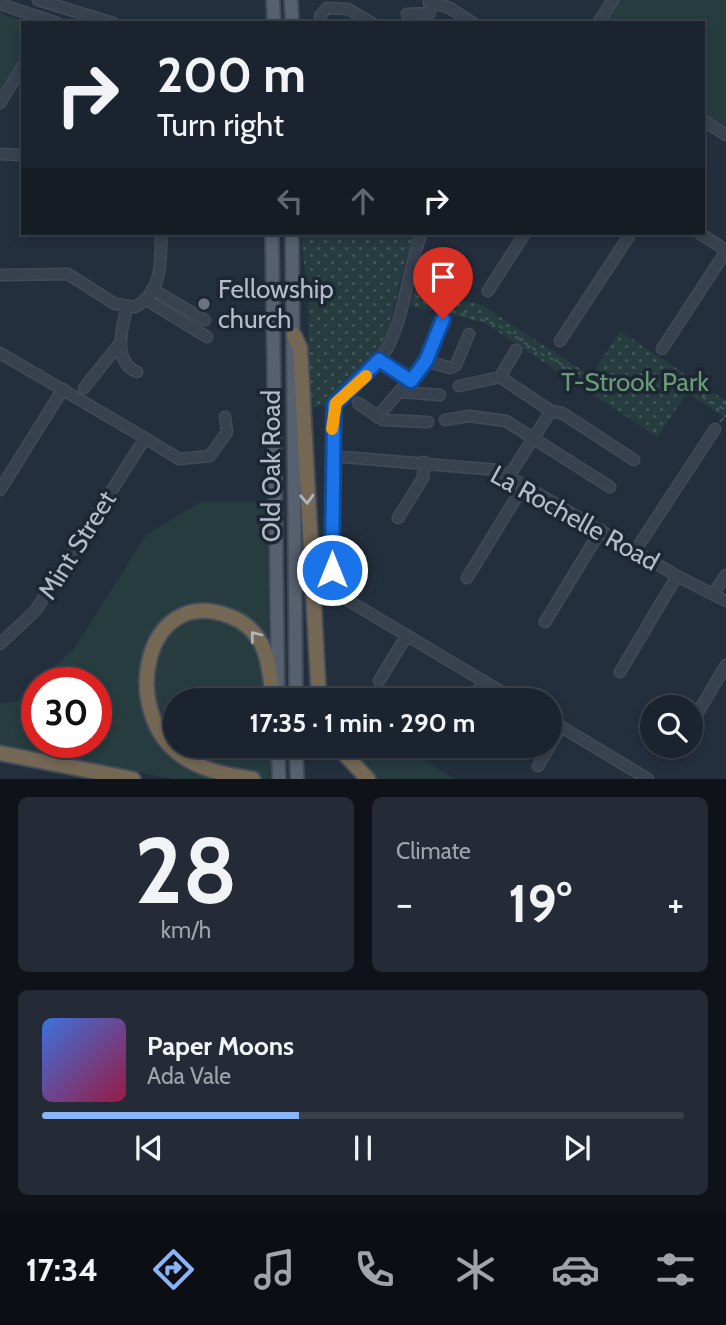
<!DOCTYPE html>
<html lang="en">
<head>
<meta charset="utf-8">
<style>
	body { margin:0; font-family:Cabin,sans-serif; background:#242b36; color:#f1f3f6; height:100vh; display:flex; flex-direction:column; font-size:26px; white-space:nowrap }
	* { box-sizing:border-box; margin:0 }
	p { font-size:23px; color:#a0a4aa }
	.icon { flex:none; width:38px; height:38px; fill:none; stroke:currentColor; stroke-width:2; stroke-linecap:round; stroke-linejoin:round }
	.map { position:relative; height:779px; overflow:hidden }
	.drawer { display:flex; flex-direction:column; gap:18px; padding:18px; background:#0f1319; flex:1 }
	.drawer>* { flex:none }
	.hud { position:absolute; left:21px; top:21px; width:684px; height:214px; border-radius:0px; box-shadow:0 4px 10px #0003,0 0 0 2px #39404a; background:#1b232e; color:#f1f3f6; overflow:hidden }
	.controls { position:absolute; left:640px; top:695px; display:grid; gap:14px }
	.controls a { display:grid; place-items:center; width:63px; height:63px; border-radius:50%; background:#1b232e; box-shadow:0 4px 10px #0003,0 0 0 2px #39404a; font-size:35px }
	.speed { position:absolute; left:21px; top:667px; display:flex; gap:14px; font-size:35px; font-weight:700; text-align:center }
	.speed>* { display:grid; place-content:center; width:91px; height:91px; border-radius:50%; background:#1b232e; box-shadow:0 4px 10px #0003,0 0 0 2px #39404a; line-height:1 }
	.speed .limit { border:10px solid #d22; background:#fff; color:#111 }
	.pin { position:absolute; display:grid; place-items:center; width:60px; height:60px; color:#fff; margin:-72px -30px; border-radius:50% 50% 50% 0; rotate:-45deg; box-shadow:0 0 7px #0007 }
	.pin .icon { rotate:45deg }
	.me { position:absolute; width:77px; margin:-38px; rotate:0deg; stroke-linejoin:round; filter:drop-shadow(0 0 5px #0008) }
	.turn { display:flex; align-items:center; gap:24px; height:147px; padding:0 21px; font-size:32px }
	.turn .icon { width:91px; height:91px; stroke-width:2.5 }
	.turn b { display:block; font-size:49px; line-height:60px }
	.lanes { display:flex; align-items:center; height:66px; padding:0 21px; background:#0003; justify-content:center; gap:35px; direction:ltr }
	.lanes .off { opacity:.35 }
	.big { font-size:52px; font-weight:800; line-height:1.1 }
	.drawer .card { flex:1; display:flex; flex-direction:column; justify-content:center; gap:10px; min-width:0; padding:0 24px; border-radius:10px; background:#242b36 }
	.drawer .dial { align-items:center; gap:0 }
	.dial b { font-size:91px; line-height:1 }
	.song { display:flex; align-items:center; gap:21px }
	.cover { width:84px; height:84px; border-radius:10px; background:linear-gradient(135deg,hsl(220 70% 55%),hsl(340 70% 35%)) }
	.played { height:7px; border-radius:4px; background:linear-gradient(90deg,#8ab4f8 40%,#39404a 40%) }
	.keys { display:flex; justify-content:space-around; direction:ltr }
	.heat { display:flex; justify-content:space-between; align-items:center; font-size:38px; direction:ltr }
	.drawer .tiles { flex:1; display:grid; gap:18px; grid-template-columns:1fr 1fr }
	.card:last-child { grid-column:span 2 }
	.trip { position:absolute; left:163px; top:688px; width:399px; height:70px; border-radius:35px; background:#1b232e; box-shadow:0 4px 10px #0003,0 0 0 2px #39404a; font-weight:800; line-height:70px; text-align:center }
	.dock { display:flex; height:112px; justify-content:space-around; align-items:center; background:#0b0e12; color:#a0a4aa }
	.dock .icon { width:49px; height:49px }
	.dock .on { color:#8ab4f8 }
	.dock b { font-size:32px; color:#f1f3f6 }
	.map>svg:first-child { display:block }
</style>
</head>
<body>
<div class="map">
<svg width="726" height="779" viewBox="0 0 726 779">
	<defs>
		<pattern id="park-dots" width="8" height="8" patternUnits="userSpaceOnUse" patternTransform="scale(1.75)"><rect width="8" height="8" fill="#263c3f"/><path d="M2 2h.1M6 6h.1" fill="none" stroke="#435659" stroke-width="1.8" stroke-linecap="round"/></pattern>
	</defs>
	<rect width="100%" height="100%" fill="#242f3e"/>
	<!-- grass -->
	<path fill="#263c3f" d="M618,0H726V128L704,116V23H603Z
		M0,13L27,23H23V51L0,90Z
		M200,502H267L269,700H175V746H270V779H174L0,746V704L17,701L37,683V742H96V682H37L74,649L146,535Z
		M343,746H400L455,779H377Z"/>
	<!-- park -->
	<path fill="url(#park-dots)" d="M301,233H416L404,265L389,329L381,347L328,405L310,408L308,304Z
		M414,291L480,304L591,376L620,331L726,401V418L687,393L657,437L483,322L410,306Z"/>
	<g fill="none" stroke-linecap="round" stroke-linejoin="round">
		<defs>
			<path id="minor" d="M38,0L113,23
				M429,3L448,7L473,23
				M0,4L57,23
				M407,14L430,13
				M320,16L327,8L348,9L372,23
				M598,23L613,0
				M0,103L23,65
				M704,121L726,135
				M0,154L23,155
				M422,233C407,269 406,312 388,347C375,370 338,392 332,412L333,583L344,598L515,700
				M699,233L726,250
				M0,275L68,274L115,304L135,307C163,292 161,260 161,233
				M152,289L205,320
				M488,291L525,233
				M145,299L207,337
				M127,307C122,328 112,361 137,372
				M560,341L631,233
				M662,349L726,251
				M0,353L145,438L36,610L0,644
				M379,360L411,381
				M426,361L450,368L456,365L469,334
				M500,377L551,411L562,413L634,460
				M459,386L500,377L516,350
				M84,388L120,343
				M401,392L440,395
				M358,403L383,420L428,422
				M377,417L426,361L443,319
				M445,420L469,416L506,421L610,487
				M145,438L179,459L210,456L227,432L225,417
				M332,456L498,470L677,576L726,601
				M509,476L551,411
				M0,490L63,389
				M398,518L423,478L424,462
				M635,551L715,429
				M467,578L524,485
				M713,594L726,575
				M545,622L601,530
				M620,672L677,576
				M379,681L407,635
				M472,700L484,681
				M696,716L726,665
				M550,720L648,779
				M538,766L561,727"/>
			<path id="major" d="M273,0L274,23
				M291,0L292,23
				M272,233L278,696
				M292,233L296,700
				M278,746L279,779
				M296,746L297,779"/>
			<path id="highway" d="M294,335L300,348L319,700
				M337,746L368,779
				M0,753L133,779
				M253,779C228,775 203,771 182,756C119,712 144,584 229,616C243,621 254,630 261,643C269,659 271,682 273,700"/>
		</defs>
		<!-- minor casing -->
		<use href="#minor" stroke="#414a57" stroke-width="13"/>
		<!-- major casing -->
		<use href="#major" stroke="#414a57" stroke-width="16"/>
		<!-- highway casing -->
		<use href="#highway" stroke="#434c59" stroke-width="18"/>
		<!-- path -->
		<path stroke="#3f5557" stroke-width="2" stroke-dasharray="5 5" stroke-linecap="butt" d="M415,295L425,303L498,325L540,353L588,378L690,390L726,410
			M720,422L726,415"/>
		<!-- minor -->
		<use href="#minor" stroke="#38414e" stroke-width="10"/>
		<!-- major -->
		<use href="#major" stroke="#56606e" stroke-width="12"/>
		<!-- highway -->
		<use href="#highway" stroke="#746855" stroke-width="14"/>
	</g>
	<!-- one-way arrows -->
	<defs><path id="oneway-chevron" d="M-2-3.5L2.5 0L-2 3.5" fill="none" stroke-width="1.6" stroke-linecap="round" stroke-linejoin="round" transform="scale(1.75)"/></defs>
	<g stroke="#aeb4bd">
		<use href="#oneway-chevron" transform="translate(307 499) rotate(87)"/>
		<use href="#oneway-chevron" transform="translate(255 636) rotate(-128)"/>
	</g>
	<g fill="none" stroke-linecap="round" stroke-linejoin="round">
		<defs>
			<path id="route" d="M332,570L334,405L379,360L411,381L426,361L443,319"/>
		</defs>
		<!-- route casing -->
		<use href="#route" stroke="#114b97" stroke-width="18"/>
		<!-- route -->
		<use href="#route" stroke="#1a73e8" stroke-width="12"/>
		<!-- slow -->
		<path stroke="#f59e0b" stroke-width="12" d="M332,429L336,403L366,376"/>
	</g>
	<!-- markers -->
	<circle fill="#6b7280" stroke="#1d2633" stroke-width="2.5" cx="204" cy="304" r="7"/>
	<g text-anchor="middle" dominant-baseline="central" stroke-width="7" stroke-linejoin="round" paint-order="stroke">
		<!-- poi labels -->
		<g font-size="26" fill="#b4bcc9" stroke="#1d2633" text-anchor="start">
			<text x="218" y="289">Fellowship<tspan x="218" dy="30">church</tspan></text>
		</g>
		<!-- park labels -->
		<g font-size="26" fill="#6b9a76" stroke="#1d2633">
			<text x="635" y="382">T-Strook Park</text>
		</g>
		<!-- street labels -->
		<g font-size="26" fill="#b4bcc9" stroke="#1d2633">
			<text transform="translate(271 466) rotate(-90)">Old Oak Road</text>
			<text transform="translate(575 518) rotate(29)">La Rochelle Road</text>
			<text transform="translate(77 545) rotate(-58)">Mint Street</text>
		</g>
	</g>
</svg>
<div class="controls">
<a><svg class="icon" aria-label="search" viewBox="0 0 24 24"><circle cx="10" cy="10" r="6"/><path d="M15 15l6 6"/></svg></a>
</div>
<div class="speed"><div class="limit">30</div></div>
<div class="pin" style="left:443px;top:319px;background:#d93025"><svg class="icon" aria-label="arrive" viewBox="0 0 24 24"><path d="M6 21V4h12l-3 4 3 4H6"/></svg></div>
<svg class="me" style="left:332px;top:570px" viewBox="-20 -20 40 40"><circle r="17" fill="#1a73e8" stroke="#fff" stroke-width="3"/><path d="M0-11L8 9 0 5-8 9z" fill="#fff"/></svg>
<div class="trip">17:35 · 1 min · 290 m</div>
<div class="hud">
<div class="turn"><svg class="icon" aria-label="right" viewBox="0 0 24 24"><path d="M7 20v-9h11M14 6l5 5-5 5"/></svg><div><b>200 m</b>Turn right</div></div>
<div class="lanes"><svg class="icon off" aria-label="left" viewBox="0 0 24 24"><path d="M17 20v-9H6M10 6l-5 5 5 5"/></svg><svg class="icon off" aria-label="ahead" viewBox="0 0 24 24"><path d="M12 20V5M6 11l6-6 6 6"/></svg><svg class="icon" aria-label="right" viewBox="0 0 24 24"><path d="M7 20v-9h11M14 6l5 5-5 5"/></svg></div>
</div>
</div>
<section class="drawer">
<div class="tiles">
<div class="card dial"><b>28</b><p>km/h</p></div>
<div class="card"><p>Climate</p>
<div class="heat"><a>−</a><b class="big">19°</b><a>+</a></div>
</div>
<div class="card">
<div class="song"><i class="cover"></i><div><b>Paper Moons</b><p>Ada Vale</p></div></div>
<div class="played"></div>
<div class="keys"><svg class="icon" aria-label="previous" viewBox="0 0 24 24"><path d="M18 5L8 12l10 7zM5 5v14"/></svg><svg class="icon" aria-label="pause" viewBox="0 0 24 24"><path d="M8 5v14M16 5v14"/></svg><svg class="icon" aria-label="next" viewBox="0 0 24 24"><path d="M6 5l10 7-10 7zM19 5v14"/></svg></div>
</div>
</div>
</section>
<nav class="dock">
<b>17:34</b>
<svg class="icon on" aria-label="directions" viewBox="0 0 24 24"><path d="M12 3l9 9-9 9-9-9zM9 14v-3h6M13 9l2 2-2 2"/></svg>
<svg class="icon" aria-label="music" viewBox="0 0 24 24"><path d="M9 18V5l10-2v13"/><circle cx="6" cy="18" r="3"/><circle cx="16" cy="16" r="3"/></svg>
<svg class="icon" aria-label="phone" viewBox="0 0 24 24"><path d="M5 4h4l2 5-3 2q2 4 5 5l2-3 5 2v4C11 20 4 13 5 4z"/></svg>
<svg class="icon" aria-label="climate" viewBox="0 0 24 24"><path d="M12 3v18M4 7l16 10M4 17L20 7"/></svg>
<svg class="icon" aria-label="car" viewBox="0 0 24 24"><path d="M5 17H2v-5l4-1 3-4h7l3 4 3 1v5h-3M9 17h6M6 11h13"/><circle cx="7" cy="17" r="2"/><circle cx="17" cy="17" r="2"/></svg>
<svg class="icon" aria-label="filters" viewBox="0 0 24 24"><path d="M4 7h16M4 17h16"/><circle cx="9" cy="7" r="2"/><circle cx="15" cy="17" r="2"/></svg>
</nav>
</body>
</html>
